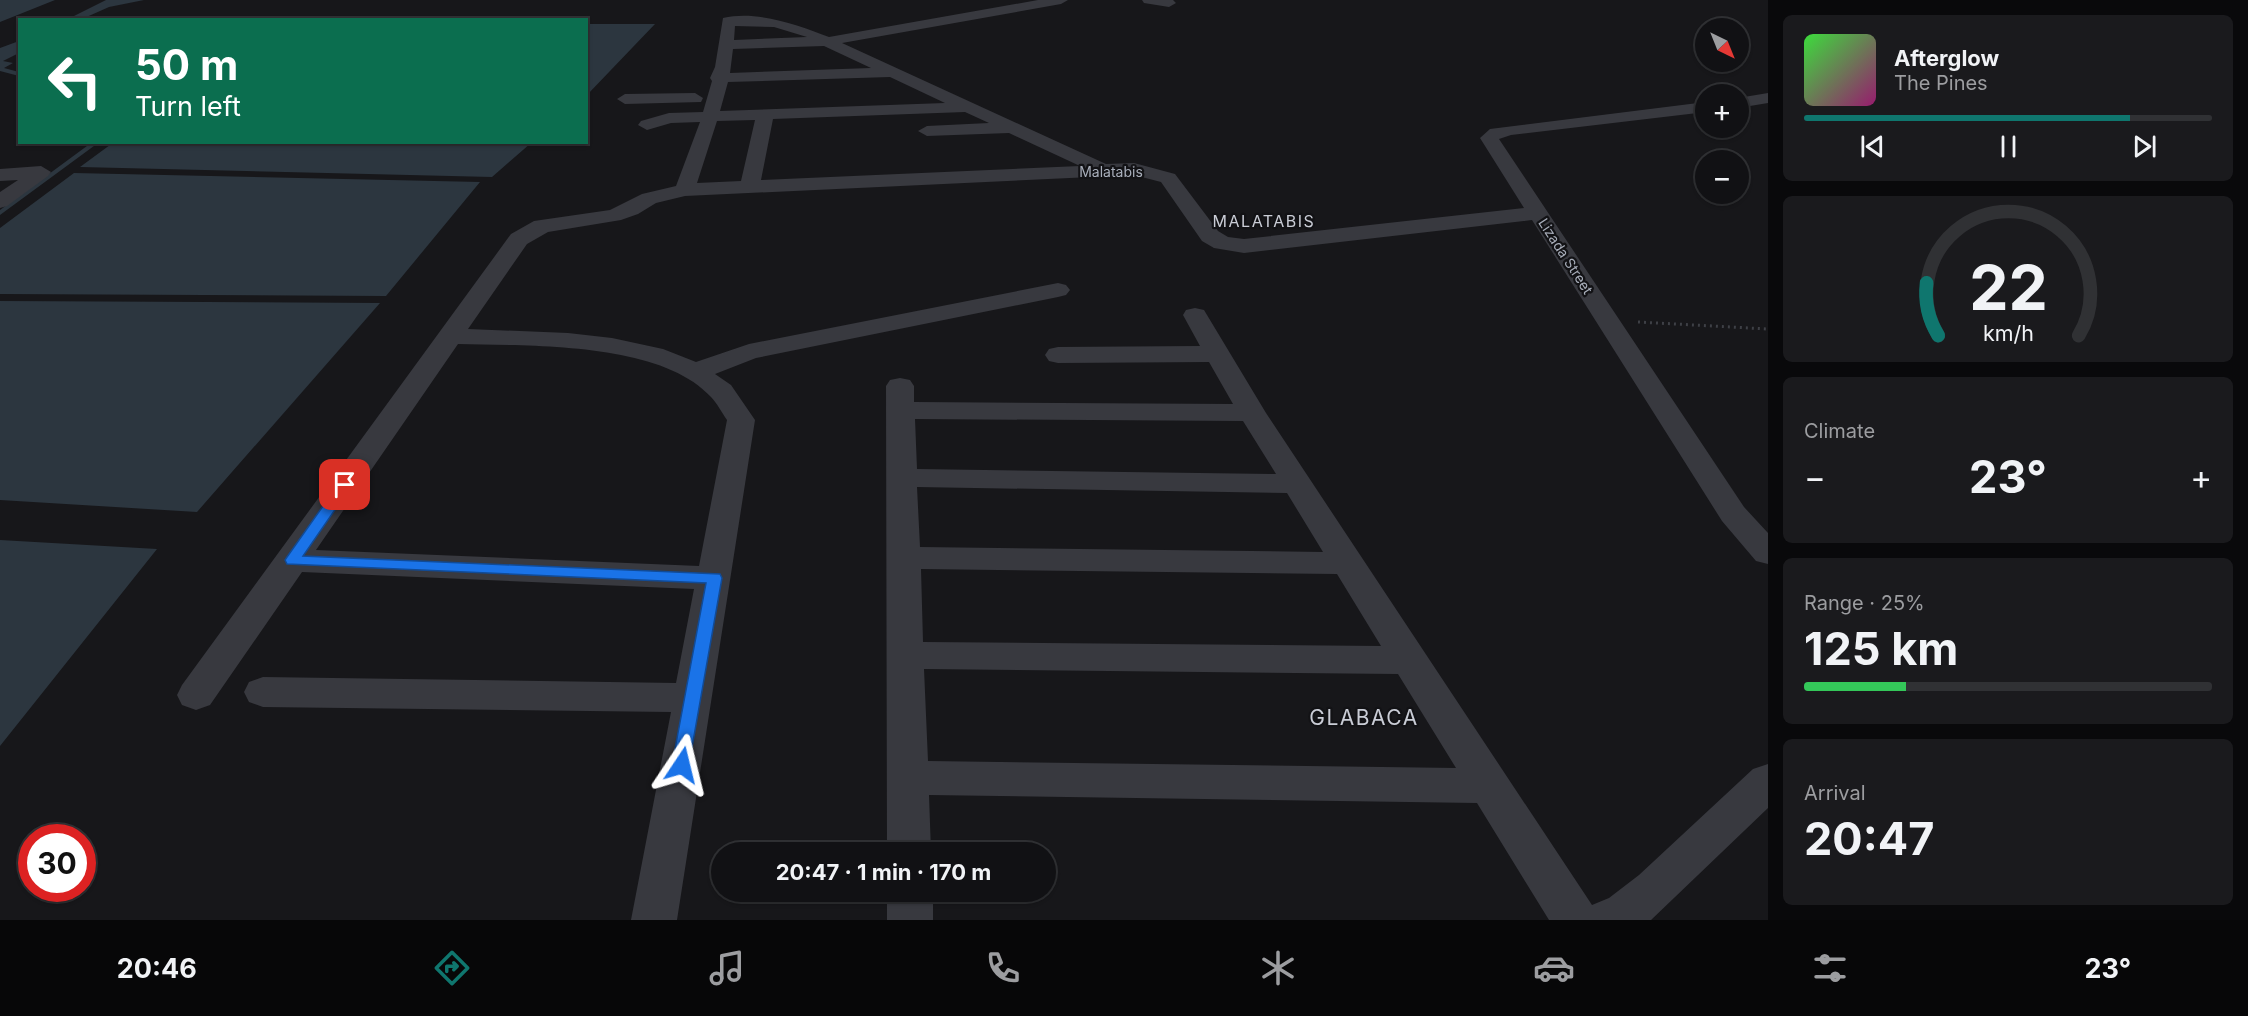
<!DOCTYPE html>
<html lang="en">
<head>
<meta charset="utf-8">
<style>
	body { margin:0; font-family:Inter,sans-serif; background:#1a1a1d; color:#f1f3f6; height:100vh; display:flex; flex-direction:column; font-size:22px; white-space:nowrap }
	* { box-sizing:border-box; margin:0 }
	p { font-size:20px; color:#9c9da0 }
	.icon { flex:none; width:33px; height:33px; fill:none; stroke:currentColor; stroke-width:2; stroke-linecap:round; stroke-linejoin:round }
	.map { position:relative; flex:1; overflow:hidden }
	.side { display:flex; flex-direction:column; gap:15px; padding:15px; background:#09090b; width:480px }
	.side>* { flex:none }
	.banner { position:absolute; left:18px; top:18px; width:570px; height:126px; border-radius:0px; box-shadow:0 2px 4px #0004,0 0 0 2px #303134; background:#0b6e4f; color:#fff; overflow:hidden }
	.needle { width:39px; rotate:137deg }
	.buttons { position:absolute; left:1695px; top:18px; display:grid; gap:12px }
	.buttons a { display:grid; place-items:center; width:54px; height:54px; border-radius:50%; background:#111114; box-shadow:0 2px 4px #0004,0 0 0 2px #303134; font-size:30px }
	.speed { position:absolute; left:18px; top:824px; display:flex; gap:12px; font-size:30px; font-weight:700; text-align:center }
	.speed>* { display:grid; place-content:center; width:78px; height:78px; border-radius:50%; background:#111114; box-shadow:0 2px 4px #0004,0 0 0 2px #303134; line-height:1 }
	.speed .limit { border:9px solid #d22; background:#fff; color:#111 }
	.pin { position:absolute; display:grid; place-items:center; width:51px; height:51px; color:#fff; margin:-26px; border-radius:12px; box-shadow:0 3px 9px #0006 }
	.me { position:absolute; width:66px; margin:-33px; rotate:10deg; stroke-linejoin:round; filter:drop-shadow(0 0 4px #0008) }
	.turn { display:flex; align-items:center; gap:21px; height:126px; padding:0 18px; font-size:27px }
	.turn .icon { width:78px; height:78px; stroke-width:2.5 }
	.turn b { display:block; font-size:42px; line-height:51px }
	.big { font-size:45px; font-weight:700; line-height:1.1 }
	.side .tile { flex:1; display:flex; flex-direction:column; justify-content:center; gap:9px; min-width:0; padding:0 21px; border-radius:9px; background:#1a1a1d }
	.side .dial { align-items:center; gap:0 }
	.dial svg { height:156px; overflow:visible; fill:none; stroke:#303134; stroke-width:7; stroke-linecap:round; text-anchor:middle }
	.dial text { fill:#f1f3f6; stroke:none }
	.song { display:flex; align-items:center; gap:18px }
	.cover { width:72px; height:72px; border-radius:9px; background:linear-gradient(135deg,hsl(120 70% 55%),hsl(320 70% 35%)) }
	.played { height:6px; border-radius:3px; background:linear-gradient(90deg,#0f766e 80%,#303134 80%) }
	.keys { display:flex; justify-content:space-around; direction:ltr }
	.heat { display:flex; justify-content:space-between; align-items:center; font-size:33px; direction:ltr }
	.charge { height:9px; border-radius:4px; background:linear-gradient(90deg,#34c759 25%,#303134 0) }
	.trip { position:absolute; left:711px; top:842px; width:345px; height:60px; border-radius:30px; background:#111114; box-shadow:0 2px 4px #0004,0 0 0 2px #303134; font-weight:700; line-height:60px; text-align:center }
	.tab-bar { display:flex; height:96px; justify-content:space-around; align-items:center; background:#070708; color:#9c9da0 }
	.tab-bar .icon { width:42px; height:42px }
	.tab-bar .current { color:#0f766e }
	.tab-bar b { font-size:27px; color:#f1f3f6 }
	main { display:flex; flex:1; min-height:0 }
	.map>svg:first-child { display:block }
</style>
</head>
<body>
<main>
<div class="map">
<svg width="1768" height="920" viewBox="0 0 1768 920">
	<rect width="100%" height="100%" fill="#17171a"/>
	<!-- water -->
	<path fill="#2c363f" d="M0,0H55L0,22Z
		M106,0H144L109,7L82,19H68Z
		M587,24H655L587,95L586,24Z
		M19,41V53L3,61L13,63L4,68L19,72V76L0,71V48Z
		M114,142H531V143L492,177L80,167Z
		M91,143H98L0,215V210Z
		M74,173L480,182L386,296L0,294V228Z
		M0,301L380,303L197,512L0,500Z
		M0,540L157,549L0,746Z"/>
	<g fill="none" stroke-linecap="round" stroke-linejoin="round">
		<!-- path -->
		<path stroke="#3e4046" stroke-width="3" stroke-dasharray="2 4" stroke-linecap="butt" d="M1638,322L1768,329"/>
		<!-- minor -->
		<path fill="#38393f" fill-rule="evenodd" d="M1038,0H1068L1061,4L842,43L1106,164L1134,163L1175,174L1218,231L1228,237L1244,239L1524,208L1480,138L1490,129L1706,102V112L1511,135L1499,139L1744,507L1768,533V564L1756,561L1722,521L1532,220L1244,253L1214,248L1202,241L1161,182L1134,175L685,196L656,203L638,214L621,220L548,232L527,244L468,329L568,333L612,338L663,349L696,362L749,344L1058,283L1066,285L1070,290L1066,295L1058,297L756,358L715,374L731,385L755,420L677,920H631L671,712L263,707L249,702L244,692L249,682L263,677L676,683L694,589L302,572L210,705L196,710L182,705L177,695L182,685L511,234L534,221L610,210L642,194L676,186L700,122L671,123L647,130L638,125L641,121L669,113L703,112L712,81L710,78L715,67L723,18C757,10 798,25 829,37ZM735,26L774,27L807,37L734,40ZM824,46L871,68L730,73L733,49ZM890,77L945,103L720,111L728,82ZM965,112L989,123L927,126L918,131L927,136L1009,133L1080,166L761,180L773,119ZM755,120L741,181L697,183L717,121ZM458,344C528,346 660,341 711,397C717,403 722,413 727,420L699,566L316,550Z
			M1142,0H1173L1176,3L1169,7L1144,3Z
			M695,93L703,98L701,102L625,104L617,99L625,94Z
			M1768,93V103L1738,108V98Z
			M41,166L51,172L48,176L7,206L0,208V192L18,180L0,181V169Z
			M1195,308L1204,310L1207,315L1266,413L1592,905L1609,898L1639,875L1753,769L1768,764V808L1651,920H1549L1477,803L929,795L931,852H887L886,386L890,380L900,378L910,380L914,386V402L1233,404L1209,362L1058,363L1049,361L1045,355L1049,349L1058,347L1200,346L1183,315L1186,310ZM915,419L1243,421L1276,474L917,469ZM917,487L1287,493L1323,552L920,547ZM921,569L1337,574L1381,646L923,642ZM924,669L1398,674L1456,768L928,761Z
			M887,891H933V920H887Z"/>
	</g>
	<!-- route -->
	<path fill="#1a73e8" stroke="#114b97" stroke-width="1.5" d="M345,481L352,485L303,556L720,574L722,578L688,770L682,772L675,770L672,765L706,583L287,564L285,560L287,557L340,482Z"/>
	<g text-anchor="middle" dominant-baseline="central" stroke-width="4.5" stroke-linejoin="round" paint-order="stroke">
		<!-- far-street labels -->
		<g font-size="14" fill="#a8aeba" stroke="#121215">
			<text x="1111" y="171">Malatabis</text>
			<text transform="translate(1566 256) rotate(57)">Lizada Street</text>
		</g>
		<!-- far-quarter labels -->
		<g font-size="16" letter-spacing="1.5" fill="#cacdd6" stroke="#121215">
			<text x="1264" y="221">MALATABIS</text>
		</g>
		<!-- near-neighbourhood labels -->
		<g font-size="21" letter-spacing="1.5" fill="#cacdd6" stroke="#121215">
			<text x="1364" y="717">GLABACA</text>
		</g>
	</g>
</svg>
<div class="buttons">
<a><svg class="needle" viewBox="-14 -14 28 28"><path d="M0-13l5 13h-10z" fill="#e53935"/><path d="M0 13l5-13h-10z" fill="#9c9da0"/></svg></a>
<a>+</a>
<a>−</a>
</div>
<div class="speed"><div class="limit">30</div></div>
<div class="pin" style="left:345px;top:485px;background:#d93025"><svg class="icon" aria-label="arrive" viewBox="0 0 24 24"><path d="M6 21V4h12l-3 4 3 4H6"/></svg></div>
<svg class="me" style="left:682px;top:765px" viewBox="-20 -20 40 40"><path d="M0-17L14 15 0 8-14 15z" fill="#1a73e8" stroke="#fff" stroke-width="4"/></svg>
<div class="trip">20:47 · 1 min · 170 m</div>
<div class="banner">
<div class="turn"><svg class="icon" aria-label="left" viewBox="0 0 24 24"><path d="M17 20v-9H6M10 6l-5 5 5 5"/></svg><div><b>50 m</b>Turn left</div></div>
</div>
</div>
<section class="side">
<div class="tile">
<div class="song"><i class="cover"></i><div><b>Afterglow</b><p>The Pines</p></div></div>
<div class="played"></div>
<div class="keys"><svg class="icon" aria-label="previous" viewBox="0 0 24 24"><path d="M18 5L8 12l10 7zM5 5v14"/></svg><svg class="icon" aria-label="pause" viewBox="0 0 24 24"><path d="M8 5v14M16 5v14"/></svg><svg class="icon" aria-label="next" viewBox="0 0 24 24"><path d="M6 5l10 7-10 7zM19 5v14"/></svg></div>
</div>
<div class="tile dial"><svg viewBox="0 0 100 80">
<path d="M14 69A42 42 0 1 1 86 69"/>
<path d="M14 69A42 42 0 0 1 8 42" stroke="#0f766e"/>
<text x="50" y="56" font-size="32" font-weight="700">22</text>
<text x="50" y="72" font-size="11">km/h</text>
</svg></div>
<div class="tile"><p>Climate</p>
<div class="heat"><a>−</a><b class="big">23°</b><a>+</a></div>
</div>
<div class="tile"><p>Range · 25%</p><b class="big">125 km</b><div class="charge"></div></div>
<div class="tile"><p>Arrival</p><b class="big">20:47</b></div>
</section>
</main>
<nav class="tab-bar">
<b>20:46</b>
<svg class="icon current" aria-label="directions" viewBox="0 0 24 24"><path d="M12 3l9 9-9 9-9-9zM9 14v-3h6M13 9l2 2-2 2"/></svg>
<svg class="icon" aria-label="music" viewBox="0 0 24 24"><path d="M9 18V5l10-2v13"/><circle cx="6" cy="18" r="3"/><circle cx="16" cy="16" r="3"/></svg>
<svg class="icon" aria-label="phone" viewBox="0 0 24 24"><path d="M5 4h4l2 5-3 2q2 4 5 5l2-3 5 2v4C11 20 4 13 5 4z"/></svg>
<svg class="icon" aria-label="climate" viewBox="0 0 24 24"><path d="M12 3v18M4 7l16 10M4 17L20 7"/></svg>
<svg class="icon" aria-label="car" viewBox="0 0 24 24"><path d="M5 17H2v-5l4-1 3-4h7l3 4 3 1v5h-3M9 17h6M6 11h13"/><circle cx="7" cy="17" r="2"/><circle cx="17" cy="17" r="2"/></svg>
<svg class="icon" aria-label="filters" viewBox="0 0 24 24"><path d="M4 7h16M4 17h16"/><circle cx="9" cy="7" r="2"/><circle cx="15" cy="17" r="2"/></svg>
<b>23°</b>
</nav>
</body>
</html>
